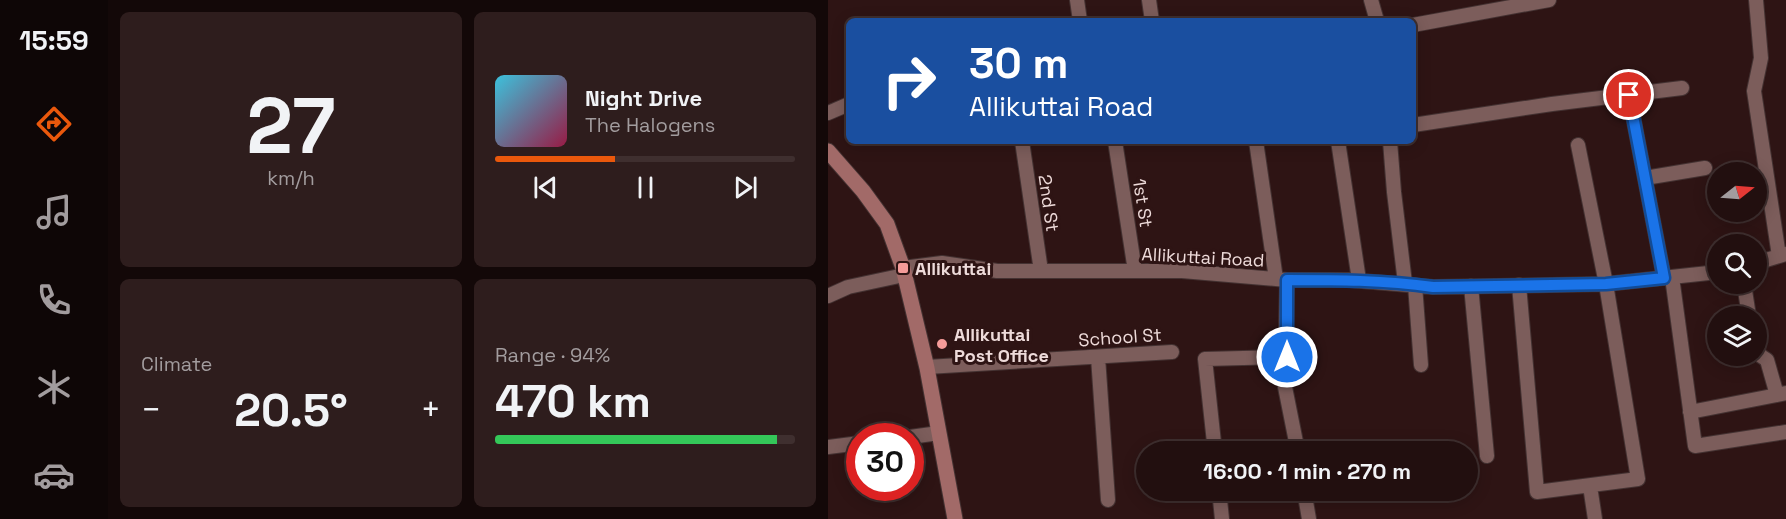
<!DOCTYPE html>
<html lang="en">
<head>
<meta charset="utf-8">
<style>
	body { margin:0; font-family:"Space Grotesk",sans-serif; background:#2e1d1d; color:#f1f3f6; height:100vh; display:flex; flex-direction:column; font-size:22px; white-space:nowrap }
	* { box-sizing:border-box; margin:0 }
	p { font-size:20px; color:#a29c9e }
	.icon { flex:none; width:33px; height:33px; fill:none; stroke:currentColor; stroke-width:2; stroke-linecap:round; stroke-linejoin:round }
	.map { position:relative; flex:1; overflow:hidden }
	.sheet { display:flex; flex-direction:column; gap:12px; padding:12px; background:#130808; width:720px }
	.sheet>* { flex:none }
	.hud { position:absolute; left:18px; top:18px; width:570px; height:126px; border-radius:9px; box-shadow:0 3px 15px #0003,0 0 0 2px #3f2f2f; background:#1a4fa0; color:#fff; overflow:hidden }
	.needle { width:39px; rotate:73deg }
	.controls { position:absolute; left:879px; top:162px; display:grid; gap:12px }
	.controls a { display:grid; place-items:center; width:60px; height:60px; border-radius:50%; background:#220f0f; box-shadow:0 3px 15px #0003,0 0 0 2px #3f2f2f; font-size:30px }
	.speed { position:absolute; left:18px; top:423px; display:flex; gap:12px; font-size:30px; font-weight:700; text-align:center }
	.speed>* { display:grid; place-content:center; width:78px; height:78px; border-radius:50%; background:#220f0f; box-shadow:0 3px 15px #0003,0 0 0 2px #3f2f2f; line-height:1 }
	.speed .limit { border:9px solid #d22; background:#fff; color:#111 }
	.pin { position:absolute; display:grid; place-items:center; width:51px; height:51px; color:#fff; margin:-26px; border:3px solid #fff; border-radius:50%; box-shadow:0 2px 6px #0007 }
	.me { position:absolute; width:66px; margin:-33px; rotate:0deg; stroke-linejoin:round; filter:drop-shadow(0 0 4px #0008) }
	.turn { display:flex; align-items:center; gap:21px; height:126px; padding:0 24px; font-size:27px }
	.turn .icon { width:78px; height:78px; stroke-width:2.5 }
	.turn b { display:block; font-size:42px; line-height:51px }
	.big { font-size:45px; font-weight:800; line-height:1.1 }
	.sheet .tile { flex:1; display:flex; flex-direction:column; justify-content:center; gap:9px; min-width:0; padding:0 21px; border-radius:9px; background:#2e1d1d }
	.sheet .dial { align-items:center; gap:0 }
	.dial b { font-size:78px; line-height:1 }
	.song { display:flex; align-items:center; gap:18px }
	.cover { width:72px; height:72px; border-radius:9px; background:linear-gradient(135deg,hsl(190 70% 55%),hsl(340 70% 35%)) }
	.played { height:6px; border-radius:3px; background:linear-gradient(90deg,#ea580c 40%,#3f2f2f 40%) }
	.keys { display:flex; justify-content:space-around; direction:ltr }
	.heat { display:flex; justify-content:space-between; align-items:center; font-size:33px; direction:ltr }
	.charge { height:9px; border-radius:4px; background:linear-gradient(90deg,#34c759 94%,#3f2f2f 0) }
	.sheet .tiles { flex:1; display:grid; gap:12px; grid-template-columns:repeat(2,1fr) }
	.trip { position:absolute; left:308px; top:441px; width:342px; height:60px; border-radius:30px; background:#220f0f; box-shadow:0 3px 15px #0003,0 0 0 2px #3f2f2f; font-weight:800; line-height:60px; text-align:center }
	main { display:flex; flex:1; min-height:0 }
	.dock { display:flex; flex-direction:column; width:108px; justify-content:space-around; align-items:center; background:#0e0606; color:#a29c9e }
	.dock .icon { width:42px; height:42px }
	.dock .active { color:#ea580c }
	.dock b { font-size:27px; color:#f1f3f6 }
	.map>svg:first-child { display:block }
</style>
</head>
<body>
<main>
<nav class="dock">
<b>15:59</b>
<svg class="icon active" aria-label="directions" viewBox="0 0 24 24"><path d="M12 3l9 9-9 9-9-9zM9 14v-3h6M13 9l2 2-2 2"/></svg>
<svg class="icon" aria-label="music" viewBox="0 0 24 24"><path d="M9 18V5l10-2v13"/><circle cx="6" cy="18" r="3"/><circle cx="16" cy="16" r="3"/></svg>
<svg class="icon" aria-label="phone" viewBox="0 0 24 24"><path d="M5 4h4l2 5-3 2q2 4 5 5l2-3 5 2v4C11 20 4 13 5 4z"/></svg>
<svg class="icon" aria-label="climate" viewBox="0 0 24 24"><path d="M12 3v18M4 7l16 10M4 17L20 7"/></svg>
<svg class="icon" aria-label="car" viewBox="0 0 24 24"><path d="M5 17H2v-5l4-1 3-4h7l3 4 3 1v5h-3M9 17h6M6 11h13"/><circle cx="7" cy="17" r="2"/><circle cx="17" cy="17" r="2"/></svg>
</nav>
<section class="sheet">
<div class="tiles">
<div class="tile dial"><b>27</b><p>km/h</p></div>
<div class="tile">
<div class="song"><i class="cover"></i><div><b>Night Drive</b><p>The Halogens</p></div></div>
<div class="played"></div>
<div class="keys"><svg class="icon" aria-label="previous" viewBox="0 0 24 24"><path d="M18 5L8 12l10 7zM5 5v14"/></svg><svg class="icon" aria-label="pause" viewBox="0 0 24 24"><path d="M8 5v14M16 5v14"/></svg><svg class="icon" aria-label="next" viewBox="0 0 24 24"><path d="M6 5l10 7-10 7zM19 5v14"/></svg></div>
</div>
<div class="tile"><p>Climate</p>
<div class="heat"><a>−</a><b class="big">20.5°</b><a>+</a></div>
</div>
<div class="tile"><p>Range · 94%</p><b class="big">470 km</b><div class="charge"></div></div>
</div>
</section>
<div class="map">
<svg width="958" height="519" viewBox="0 0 958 519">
	<rect width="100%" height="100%" fill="#2e1414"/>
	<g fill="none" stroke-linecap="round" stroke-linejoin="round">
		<defs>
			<path id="minor" d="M249,0L252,21
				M321,0L324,21
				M543,0L549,21
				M928,0L933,58L926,91L951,256
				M585,25L721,0
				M801,95L836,278
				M0,113L21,104
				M585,125L724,104L854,88
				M194,141L213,271
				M287,141L307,271
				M428,141L448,279
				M510,141L531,280
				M562,141L566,192L577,283
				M817,178L877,168
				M928,263L958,254
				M75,268L114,263L169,271H354L459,280H522L605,287L778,284L890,272
				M844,277L867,446L958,432
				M459,280L457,387L470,452
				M916,284L921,316
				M587,285L593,365
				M691,285L709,492L810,479L778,284L750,145
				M643,286L659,456
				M0,296L20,287L76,275
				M928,349L933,356L939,360L949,395L958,393
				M270,357L280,500
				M99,367L344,352
				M862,412L949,395
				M82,437L111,433
				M0,447L32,443
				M387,452L377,359L459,357
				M762,486L767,519
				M391,490L394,519
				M476,490L481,519"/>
			<path id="secondary" d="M0,151L35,191L59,224L75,268L99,368L127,519"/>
		</defs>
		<!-- minor casing -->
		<use href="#minor" stroke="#443232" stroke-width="16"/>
		<!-- secondary casing -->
		<use href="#secondary" stroke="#443232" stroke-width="17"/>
		<!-- minor -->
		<use href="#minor" stroke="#7c5d5b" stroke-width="14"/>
		<!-- secondary -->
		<use href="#secondary" stroke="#a26a68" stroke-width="15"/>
	</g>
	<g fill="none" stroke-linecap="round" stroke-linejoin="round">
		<defs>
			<path id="route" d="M459,357V280C508,280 556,280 605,287L778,284L836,278L801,95"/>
		</defs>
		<!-- route casing -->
		<use href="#route" stroke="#114b97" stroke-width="15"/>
		<!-- route -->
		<use href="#route" stroke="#1a73e8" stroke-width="10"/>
	</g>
	<!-- markers -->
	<g fill="#f59b99" stroke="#2e1414" stroke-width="2">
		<rect x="69" y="262" width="12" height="12" rx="3"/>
		<circle cx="114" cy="344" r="6"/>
	</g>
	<g text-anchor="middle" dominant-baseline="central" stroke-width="6" stroke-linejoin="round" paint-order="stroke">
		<!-- street labels -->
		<g font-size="18" fill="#eedbda" stroke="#2e1414">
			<text transform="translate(221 203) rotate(82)">2nd St</text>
			<text transform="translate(315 203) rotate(81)">1st St</text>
			<text transform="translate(375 257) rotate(3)">Allikuttai Road</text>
			<text transform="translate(292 337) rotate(-4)">School St</text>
		</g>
		<!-- poi labels -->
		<g font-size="18" font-weight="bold" fill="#eedbda" stroke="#2e1414" text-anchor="start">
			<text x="87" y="268">Allikuttai</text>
			<text x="126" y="334">Allikuttai<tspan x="126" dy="21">Post Office</tspan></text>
		</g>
	</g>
</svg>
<div class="controls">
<a><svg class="needle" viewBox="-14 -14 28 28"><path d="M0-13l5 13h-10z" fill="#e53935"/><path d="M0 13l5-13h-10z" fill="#a29c9e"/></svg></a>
<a><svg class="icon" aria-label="search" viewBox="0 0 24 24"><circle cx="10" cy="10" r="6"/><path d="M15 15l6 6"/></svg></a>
<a><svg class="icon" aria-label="layers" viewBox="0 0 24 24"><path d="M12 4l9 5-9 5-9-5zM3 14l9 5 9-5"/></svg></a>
</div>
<div class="speed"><div class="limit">30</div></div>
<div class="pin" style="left:801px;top:95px;background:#d93025"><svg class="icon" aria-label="arrive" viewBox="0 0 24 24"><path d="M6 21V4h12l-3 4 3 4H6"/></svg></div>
<svg class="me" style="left:459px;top:357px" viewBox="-20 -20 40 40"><circle r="17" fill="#1a73e8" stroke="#fff" stroke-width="3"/><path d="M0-11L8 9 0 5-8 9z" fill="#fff"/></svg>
<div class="trip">16:00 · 1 min · 270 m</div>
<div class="hud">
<div class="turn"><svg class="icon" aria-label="right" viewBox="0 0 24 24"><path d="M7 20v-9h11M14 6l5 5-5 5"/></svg><div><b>30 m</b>Allikuttai Road</div></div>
</div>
</div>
</main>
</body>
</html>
